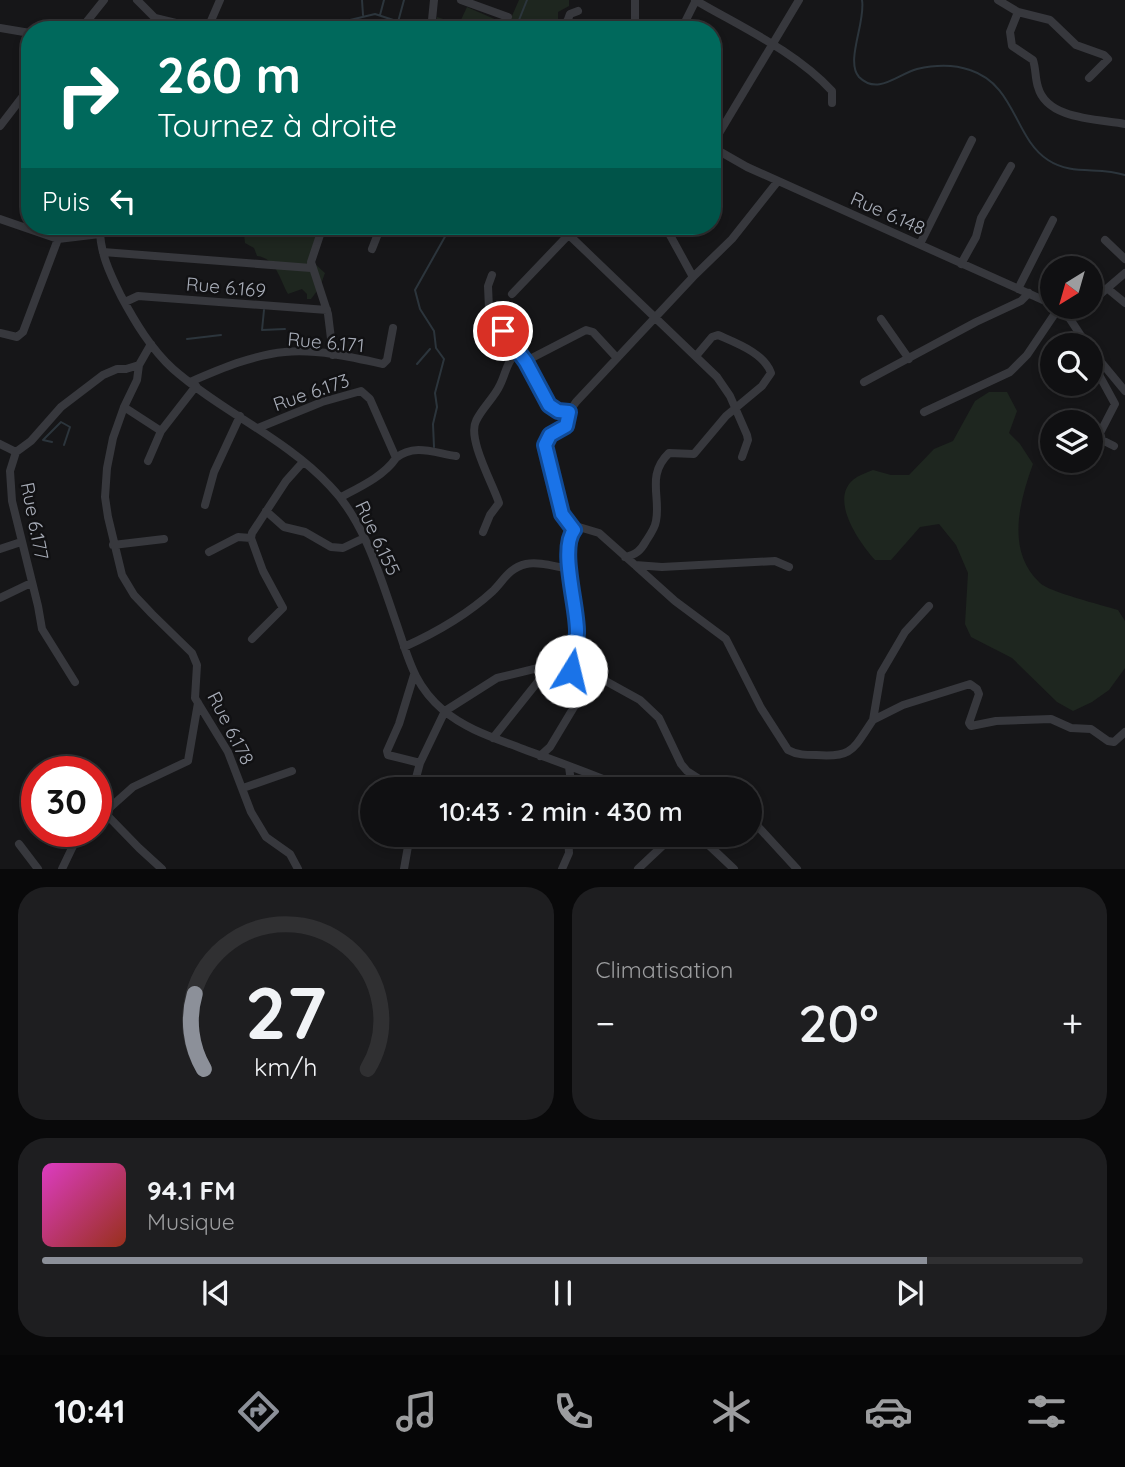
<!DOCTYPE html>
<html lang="fr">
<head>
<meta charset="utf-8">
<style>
	body { margin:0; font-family:Quicksand,sans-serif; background:#1e1e20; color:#f1f3f6; height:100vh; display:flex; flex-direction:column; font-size:26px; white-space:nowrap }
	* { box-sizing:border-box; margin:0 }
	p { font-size:23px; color:#9c9d9f }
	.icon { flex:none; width:38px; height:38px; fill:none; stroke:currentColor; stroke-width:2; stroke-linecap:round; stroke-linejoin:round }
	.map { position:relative; height:869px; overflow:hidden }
	.side { display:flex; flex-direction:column; gap:18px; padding:18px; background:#09090a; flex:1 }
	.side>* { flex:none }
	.guide { position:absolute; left:21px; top:21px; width:700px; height:214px; border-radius:28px; box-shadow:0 4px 10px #0003,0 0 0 2px #303032; background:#00695c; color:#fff; overflow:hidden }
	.needle { width:46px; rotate:217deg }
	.tools { position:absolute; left:1040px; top:256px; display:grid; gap:14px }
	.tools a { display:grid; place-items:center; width:63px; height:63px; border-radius:50%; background:#101012; box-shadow:0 4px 10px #0003,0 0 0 2px #303032; font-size:35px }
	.speed { position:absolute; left:21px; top:756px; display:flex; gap:14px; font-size:35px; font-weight:700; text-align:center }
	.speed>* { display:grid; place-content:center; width:91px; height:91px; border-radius:50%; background:#101012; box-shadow:0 4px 10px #0003,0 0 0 2px #303032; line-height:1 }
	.speed .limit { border:10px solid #d22; background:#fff; color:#111 }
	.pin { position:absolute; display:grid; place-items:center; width:60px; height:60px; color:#fff; margin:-30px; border:4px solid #fff; border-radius:50%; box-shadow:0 2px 7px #0007 }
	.me { position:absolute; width:77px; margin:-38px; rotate:9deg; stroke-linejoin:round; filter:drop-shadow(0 0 5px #0008) }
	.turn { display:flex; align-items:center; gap:24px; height:147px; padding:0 21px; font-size:32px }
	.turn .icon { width:91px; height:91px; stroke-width:2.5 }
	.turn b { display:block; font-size:49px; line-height:60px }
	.then { display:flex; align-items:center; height:66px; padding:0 21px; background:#0003; gap:14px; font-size:26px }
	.big { font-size:52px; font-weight:600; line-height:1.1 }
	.side .card { flex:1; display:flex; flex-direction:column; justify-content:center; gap:10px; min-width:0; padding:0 24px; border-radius:28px; background:#1e1e20 }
	.side .dial { align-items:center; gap:0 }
	.dial svg { height:182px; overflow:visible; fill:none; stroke:#303032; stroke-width:7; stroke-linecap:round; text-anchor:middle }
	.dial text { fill:#f1f3f6; stroke:none }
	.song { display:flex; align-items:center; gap:21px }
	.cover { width:84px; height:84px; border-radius:10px; background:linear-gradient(135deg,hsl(310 70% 55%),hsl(10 70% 35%)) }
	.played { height:7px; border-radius:4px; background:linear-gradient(90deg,#8c9099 85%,#303032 85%) }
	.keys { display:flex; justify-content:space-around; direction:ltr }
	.heat { display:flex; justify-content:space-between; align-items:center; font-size:38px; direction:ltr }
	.side .tiles { flex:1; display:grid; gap:18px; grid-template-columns:1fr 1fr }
	.card:last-child { grid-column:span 2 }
	.trip { position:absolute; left:360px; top:777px; width:402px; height:70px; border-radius:35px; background:#101012; box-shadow:0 4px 10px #0003,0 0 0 2px #303032; font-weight:600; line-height:70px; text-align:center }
	.dock { display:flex; height:112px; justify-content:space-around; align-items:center; background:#060607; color:#9c9d9f }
	.dock .icon { width:49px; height:49px }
	.dock .selected { color:#8c9099 }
	.dock b { font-size:32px; color:#f1f3f6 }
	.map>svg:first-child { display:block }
</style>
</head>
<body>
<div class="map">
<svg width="1125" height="869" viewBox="0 0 1125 869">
	<rect width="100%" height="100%" fill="#161618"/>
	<!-- green -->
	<path fill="#1e261f" d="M519,0H569V6L558,12V28L553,30H477L469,27L468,30H435L437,17L459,24L467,7L508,25Z
		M243,226H323L315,259V264L325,273L320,287L311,299H307V294L302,289L288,294C280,280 276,258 257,256L254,248L245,243Z
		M989,392H1007L1017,411L1009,433L1020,444L1033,464C1019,503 1006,551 1040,583C1049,592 1102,605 1118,610L1125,621V668L1109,690L1092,702L1073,711L1057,702L1012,658L971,637L965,624L968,573L956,545L939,524L920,527L891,560H875C859,542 826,496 857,477C862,474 868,472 873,470L891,475H909L934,449L953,441L975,401Z"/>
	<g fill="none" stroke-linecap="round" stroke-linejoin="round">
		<!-- stream -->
		<path stroke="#2c353c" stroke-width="2" d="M362,0L363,15
			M862,0C866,22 845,61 859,77C878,96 898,74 917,69C934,65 953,64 970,70C1016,85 1014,138 1048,160C1072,176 1099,166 1125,175
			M380,15L384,0
			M350,20L375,14L424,30
			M398,22L404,0
			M515,30L527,0
			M264,310L262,330L285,329
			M187,339L221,335
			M417,364L430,349
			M52,442L43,440L61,422L70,427L64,445
			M434,447L433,424L437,407L435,393L444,359L436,348L434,331L420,309L415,290L451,226"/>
		<!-- minor -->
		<path stroke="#37383d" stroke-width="8" d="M137,0L155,18L205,30
			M461,0L508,17
			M695,0C741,27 795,51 832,91V103
			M998,0L1018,12L1050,20L1076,45L1104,55L1108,59L1089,78
			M1018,12L1010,32L1012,46L1033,60C1036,69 1035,78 1038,87C1047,120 1098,119 1125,124
			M155,18L159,30
			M566,22L591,30
			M0,28L30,33
			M80,30L104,0
			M207,30L220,0
			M431,30L434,0
			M564,30L570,14L578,11
			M635,30V0
			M681,30L696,0
			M0,126L30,87
			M712,145L799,0
			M712,147L747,167L1052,304
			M0,219L58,239L100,234
			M100,226C99,251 110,274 121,296C135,322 151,349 173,369C222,412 285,438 330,486C366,523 381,580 398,628C409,661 415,686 443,710C467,730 495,738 523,749C558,762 593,774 627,789
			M323,226L311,262L328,314L333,355
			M665,226L693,277
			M569,235L717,377L730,396L747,435L748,440L742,457
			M1105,240L1125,259
			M920,244L972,140
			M372,249L381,226
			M103,252L311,268
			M961,264L976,237L981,218L1011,166
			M492,275L488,286L489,309L526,361L549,405L558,411L569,412
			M1018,289L1053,220
			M1108,289L1125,303
			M512,294L577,226
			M125,302L138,296L327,310
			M1090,303L1125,273
			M1056,307L1070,319L1087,345
			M881,319L909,359
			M1070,319L1086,306
			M0,333L17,337L23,332L58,239
			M1091,350L1125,391
			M1090,351L1092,362L1115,404L1100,433L1102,440L1114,446
			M526,361L586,330L593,332L617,358
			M139,365L137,380L124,407L113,438L107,468L105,497L108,517L122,575L134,595L152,614L192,653L197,665L195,698L228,752L251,812L266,837L290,854L298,869
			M190,382C220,369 252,355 285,352C317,349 352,357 383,364L387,360L393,328
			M864,382L976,322L1021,301L1029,293
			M124,407L161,431
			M924,412L1010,372L1027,355L1058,309
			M258,428L322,402L361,391L370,399L396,458C414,443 435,453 456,456
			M0,444L16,452
			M148,461L161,431L196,386
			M341,497C360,487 384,476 396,458
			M205,505L214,472L240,416
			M266,511L284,527L305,532L331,547L343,548L364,538
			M574,530L563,514L545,445L546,439L566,426L569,412L576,402L693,277L732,239L778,181
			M483,532L490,515L499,503C493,484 467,439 476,421C482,408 494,398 500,385C506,373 507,360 518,352
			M113,545L164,539
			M0,549L21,542
			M209,552L238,537L251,538
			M625,557C636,555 641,550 646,541C650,535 655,528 656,521C661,497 646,475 669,453L694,454L726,416L762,386L771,373C764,353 736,343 718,335L712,337L696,356
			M636,566L675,601L726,639L761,708L788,750C797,755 806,755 816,755C853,758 853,749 873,720
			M0,598L31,583
			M929,606L905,632L881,673L873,720L903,705L970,684L977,689L979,694L969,723L971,726L996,721L1051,719L1071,728L1091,729L1108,741L1114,742L1125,732
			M252,639L283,608L263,571L251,538L252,533L286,481L303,462
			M404,647C435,633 468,614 493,591C504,580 509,568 526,564C539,561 556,567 569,569
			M571,671C573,659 577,645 577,633C578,610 556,539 579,527L599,533L635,565L662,567L775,561L789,567
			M414,675L399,724L387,751L388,755L420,763
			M75,682L42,629L38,606L12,501L10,471L16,452L31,441L61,407L103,375L117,369H126L139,365L151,344
			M493,738L548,669
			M540,756L550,747L574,707L602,679
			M569,767L572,789
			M243,788L292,771
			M413,789L420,763L445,711L497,678L538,668L576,672L602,679L640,700L659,718L681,764L687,771L715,789
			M104,812L139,848L162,869
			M751,819L797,869
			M96,820L133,787L188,761L198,703
			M698,835L734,869
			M19,844L38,869
			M62,869L73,846L84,831
			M404,869L410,835
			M562,869L569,853L568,835
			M638,869L674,835"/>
	</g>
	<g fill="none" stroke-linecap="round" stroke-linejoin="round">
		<defs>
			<path id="route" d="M503,331L526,362L549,405L558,411L569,412L566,426L550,435L545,445L562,514L574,530C559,549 578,608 577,633C576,645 573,658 571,671"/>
		</defs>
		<!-- route casing -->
		<use href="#route" stroke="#114b97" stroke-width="18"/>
		<!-- route -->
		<use href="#route" stroke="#1a73e8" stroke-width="12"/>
	</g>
	<g text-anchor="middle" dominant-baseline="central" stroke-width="5" stroke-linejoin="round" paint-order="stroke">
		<!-- street labels -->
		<g font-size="19" fill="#a8adb8" stroke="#111113">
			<text transform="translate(888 213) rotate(24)">Rue 6.148</text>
			<text transform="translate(226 287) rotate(5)">Rue 6.169</text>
			<text transform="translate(326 342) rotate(5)">Rue 6.171</text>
			<text transform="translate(311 392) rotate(-19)">Rue 6.173</text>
			<text transform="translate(35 521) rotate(79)">Rue 6.177</text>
			<text transform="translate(378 538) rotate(65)">Rue 6.155</text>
			<text transform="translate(231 728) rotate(63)">Rue 6.178</text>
		</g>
	</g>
</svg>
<div class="tools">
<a><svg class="needle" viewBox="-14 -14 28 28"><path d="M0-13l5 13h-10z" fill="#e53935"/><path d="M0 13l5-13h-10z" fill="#9c9d9f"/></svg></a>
<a><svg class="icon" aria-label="search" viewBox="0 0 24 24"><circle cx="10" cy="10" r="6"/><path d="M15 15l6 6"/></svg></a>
<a><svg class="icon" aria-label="layers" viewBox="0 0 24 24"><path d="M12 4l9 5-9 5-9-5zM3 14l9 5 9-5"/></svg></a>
</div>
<div class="speed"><div class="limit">30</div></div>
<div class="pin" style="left:503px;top:331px;background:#d93025"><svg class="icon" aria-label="arrive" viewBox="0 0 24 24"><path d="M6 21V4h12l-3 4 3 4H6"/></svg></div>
<svg class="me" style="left:571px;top:671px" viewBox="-20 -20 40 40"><circle r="19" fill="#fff"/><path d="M0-13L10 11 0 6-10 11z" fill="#1a73e8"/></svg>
<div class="trip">10:43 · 2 min · 430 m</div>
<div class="guide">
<div class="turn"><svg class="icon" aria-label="right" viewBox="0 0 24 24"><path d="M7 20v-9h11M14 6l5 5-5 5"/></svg><div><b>260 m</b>Tournez à droite</div></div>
<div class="then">Puis<svg class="icon" aria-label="left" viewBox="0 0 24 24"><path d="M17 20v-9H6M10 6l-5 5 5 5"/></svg></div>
</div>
</div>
<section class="side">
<div class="tiles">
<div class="card dial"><svg viewBox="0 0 100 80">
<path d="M14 69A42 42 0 1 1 86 69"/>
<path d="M14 69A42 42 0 0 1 10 36" stroke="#8c9099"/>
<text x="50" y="56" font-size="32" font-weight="700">27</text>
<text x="50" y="72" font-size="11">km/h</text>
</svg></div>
<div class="card"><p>Climatisation</p>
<div class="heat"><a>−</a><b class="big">20°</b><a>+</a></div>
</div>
<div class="card">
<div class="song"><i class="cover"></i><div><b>94.1 FM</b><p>Musique</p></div></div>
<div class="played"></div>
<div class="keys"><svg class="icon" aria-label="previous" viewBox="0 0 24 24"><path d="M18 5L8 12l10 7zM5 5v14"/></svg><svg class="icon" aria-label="pause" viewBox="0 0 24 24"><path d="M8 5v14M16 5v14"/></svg><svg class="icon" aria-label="next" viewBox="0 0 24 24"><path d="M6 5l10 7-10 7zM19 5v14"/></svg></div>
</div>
</div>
</section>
<nav class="dock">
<b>10:41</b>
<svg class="icon selected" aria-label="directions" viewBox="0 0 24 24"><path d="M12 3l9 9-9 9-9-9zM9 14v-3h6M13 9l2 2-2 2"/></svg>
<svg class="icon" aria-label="music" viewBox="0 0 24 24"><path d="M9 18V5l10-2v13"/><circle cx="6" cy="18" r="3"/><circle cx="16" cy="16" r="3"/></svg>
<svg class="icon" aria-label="phone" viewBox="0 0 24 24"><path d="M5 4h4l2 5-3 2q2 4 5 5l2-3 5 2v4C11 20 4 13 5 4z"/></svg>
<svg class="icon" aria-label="climate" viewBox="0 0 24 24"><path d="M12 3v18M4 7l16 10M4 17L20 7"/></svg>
<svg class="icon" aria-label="car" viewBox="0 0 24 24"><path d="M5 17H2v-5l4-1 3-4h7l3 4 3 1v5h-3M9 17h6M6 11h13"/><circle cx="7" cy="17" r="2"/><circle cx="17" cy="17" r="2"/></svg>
<svg class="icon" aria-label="filters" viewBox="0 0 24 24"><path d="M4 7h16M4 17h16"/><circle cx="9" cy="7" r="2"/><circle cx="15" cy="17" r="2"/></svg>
</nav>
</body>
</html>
